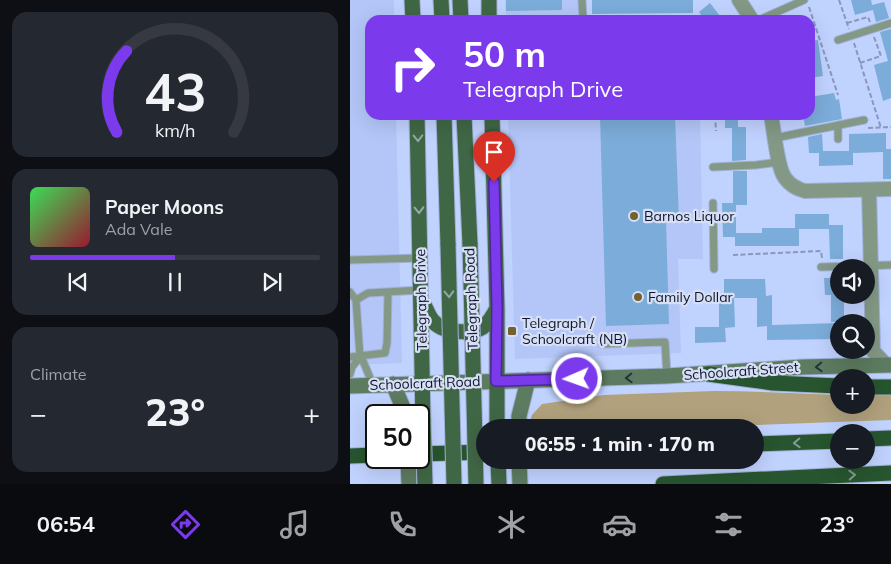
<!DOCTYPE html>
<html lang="en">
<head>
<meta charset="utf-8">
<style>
	body { margin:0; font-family:Mulish,sans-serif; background:#242831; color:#f1f3f6; height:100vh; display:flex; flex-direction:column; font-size:19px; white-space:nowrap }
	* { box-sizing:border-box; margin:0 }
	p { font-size:16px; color:#9ea1a6 }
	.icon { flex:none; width:28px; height:28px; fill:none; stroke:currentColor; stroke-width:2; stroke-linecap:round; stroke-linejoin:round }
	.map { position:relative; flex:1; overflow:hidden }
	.side { display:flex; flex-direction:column; gap:12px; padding:12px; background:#0d0f14; width:350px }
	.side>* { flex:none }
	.banner { position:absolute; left:15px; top:15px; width:450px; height:105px; border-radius:15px; box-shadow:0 5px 20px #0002; background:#7c3aed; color:#fff; overflow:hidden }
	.buttons { position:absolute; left:480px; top:259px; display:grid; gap:10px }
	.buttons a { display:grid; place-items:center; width:45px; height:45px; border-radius:50%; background:#171b24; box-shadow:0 5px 20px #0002; font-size:25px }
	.speed { position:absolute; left:15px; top:404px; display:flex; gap:10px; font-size:25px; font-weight:700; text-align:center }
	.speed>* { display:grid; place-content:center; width:65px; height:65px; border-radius:50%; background:#171b24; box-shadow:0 5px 20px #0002; line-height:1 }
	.speed .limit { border:2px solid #111; border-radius:8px; background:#fff; color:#111 }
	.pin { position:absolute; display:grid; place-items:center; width:42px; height:42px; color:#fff; margin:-51px -21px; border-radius:50% 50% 50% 0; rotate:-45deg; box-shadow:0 0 5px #0007 }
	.pin .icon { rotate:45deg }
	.me { position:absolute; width:55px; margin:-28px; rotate:268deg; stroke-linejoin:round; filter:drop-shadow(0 0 4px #0008) }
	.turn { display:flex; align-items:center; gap:18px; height:105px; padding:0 15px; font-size:22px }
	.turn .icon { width:65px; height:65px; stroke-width:2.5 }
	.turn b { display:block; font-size:35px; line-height:42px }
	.big { font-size:38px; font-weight:800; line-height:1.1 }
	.side .card { flex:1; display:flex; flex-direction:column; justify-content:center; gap:8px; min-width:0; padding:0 18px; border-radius:15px; background:#242831 }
	.side .dial { align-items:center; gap:0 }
	.dial svg { height:130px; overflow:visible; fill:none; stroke:#363941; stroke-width:7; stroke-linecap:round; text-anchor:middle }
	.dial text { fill:#f1f3f6; stroke:none }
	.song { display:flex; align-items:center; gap:15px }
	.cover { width:60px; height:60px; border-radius:8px; background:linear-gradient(135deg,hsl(130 70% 55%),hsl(350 70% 35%)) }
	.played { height:5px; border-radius:2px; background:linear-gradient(90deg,#7c3aed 50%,#363941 50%) }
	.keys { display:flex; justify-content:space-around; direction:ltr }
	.heat { display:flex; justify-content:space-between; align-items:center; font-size:28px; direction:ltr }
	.trip { position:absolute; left:126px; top:419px; width:288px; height:50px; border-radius:25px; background:#171b24; box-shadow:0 5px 20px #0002; font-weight:800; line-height:50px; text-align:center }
	.tab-bar { display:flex; height:80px; justify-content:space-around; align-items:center; background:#090b0e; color:#9ea1a6 }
	.tab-bar .icon { width:35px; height:35px }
	.tab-bar .current { color:#7c3aed }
	.tab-bar b { font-size:22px; color:#f1f3f6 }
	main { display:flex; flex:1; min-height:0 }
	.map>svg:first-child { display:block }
</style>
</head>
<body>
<main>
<section class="side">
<div class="card dial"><svg viewBox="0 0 100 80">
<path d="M14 69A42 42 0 1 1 86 69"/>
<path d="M14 69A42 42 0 0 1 20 19" stroke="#7c3aed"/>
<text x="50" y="56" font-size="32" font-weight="700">43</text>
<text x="50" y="72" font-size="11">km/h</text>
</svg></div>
<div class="card">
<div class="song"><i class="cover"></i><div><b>Paper Moons</b><p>Ada Vale</p></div></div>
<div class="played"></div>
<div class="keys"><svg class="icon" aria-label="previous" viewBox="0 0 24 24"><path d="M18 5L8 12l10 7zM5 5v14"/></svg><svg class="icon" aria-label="pause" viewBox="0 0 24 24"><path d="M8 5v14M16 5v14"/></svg><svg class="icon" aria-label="next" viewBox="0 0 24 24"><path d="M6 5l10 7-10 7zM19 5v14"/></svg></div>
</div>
<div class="card"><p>Climate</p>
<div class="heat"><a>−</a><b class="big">23°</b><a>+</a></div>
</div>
</section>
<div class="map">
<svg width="541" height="484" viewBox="0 0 541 484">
	<rect width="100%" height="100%" fill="#c0d2fe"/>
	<!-- built -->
	<path fill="#b3c6f7" d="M0,0H44V20H20V115H46L52,363L0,365Z
		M155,0H228V20H156Z
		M158,115H350L353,259H328L331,353L165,359Z"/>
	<!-- green -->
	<path fill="#b1a17d" d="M364,391C406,391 447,394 489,395V405H516V395L541,394V420L328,428H214V423L203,427L178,428L182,415L192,404L254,395Z"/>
	<!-- building -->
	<path fill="#7cacd9" d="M156,0H212V10L156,11Z
		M242,0H343V13L242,14Z
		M501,0H521L522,5L534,2L539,18L526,22L523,10L505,15Z
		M360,3L373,20H355L349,12Z
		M541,29V60L538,61L530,32Z
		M468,40L473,76L460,78V41Z
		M541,60V98L533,101L524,65Z
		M484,93L486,100L489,99L492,119L455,126L453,115H460V97Z
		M250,115H325L329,220H316L319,324L256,326Z
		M375,115H388V127H396V160L382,161V128H375Z
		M536,133V149H541V179H533V152L503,153V165L469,166V153H459L458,137L472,134L473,151H499V134Z
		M383,171H397V205H386V233H412V228H445V214H479V225H493V259H480L479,229H449V246H385V237H373L372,203H383Z
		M474,278H489V295H494V322H481V295H475Z
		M374,279H415L416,296L422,295V325L489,323V339L417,340V326L407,327V298H384L385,327L375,328L376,342L345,343V327H369V297H374Z"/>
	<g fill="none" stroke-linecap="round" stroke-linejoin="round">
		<defs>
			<path id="lane" d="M232,0L233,20
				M409,20L454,0
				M488,40L541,23
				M488,125V139
				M425,138L514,120
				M363,167L406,165L429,162
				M363,203L364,269
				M0,260L70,258
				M471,267L541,265
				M0,292L6,300
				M252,344L315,342L317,376
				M0,357L35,353L37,343L38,292
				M10,357L6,300L18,293L71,290
				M0,374L2,367L10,357L13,361L23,385"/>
			<path id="street" d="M389,0L402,20
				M421,115C424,130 427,167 435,178C440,185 447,189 455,191L541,189
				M519,190L523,351L536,365"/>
			<path id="secondary" d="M43,384L56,415
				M0,386L317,376L453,367L541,365
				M169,428V416L178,380
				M58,458L59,484
				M169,460L170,484"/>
			<path id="primary" d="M62,0L63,20
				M91,0L92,20
				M110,0L111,20
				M139,0V20
				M67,115L73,420
				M94,115L98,245
				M114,115L120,244
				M142,115L147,308V428
				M73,303C76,308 78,315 82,320C92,333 120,335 133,327C140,322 144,314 147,308
				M148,460L149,484"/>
			<path id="highway" d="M358,374L423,383L489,386
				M516,387H541
				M516,439L541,438
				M405,444L489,441
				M69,454L135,452
				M0,456L26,455
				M313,484L541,473"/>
		</defs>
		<!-- lane casing -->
		<use href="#lane" stroke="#a0b0d7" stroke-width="9"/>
		<!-- street casing -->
		<use href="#street" stroke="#a0b0d7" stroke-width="16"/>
		<!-- secondary casing -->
		<use href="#secondary" stroke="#a0b0d7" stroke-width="17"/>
		<!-- primary casing -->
		<use href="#primary" stroke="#a0b0d7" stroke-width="17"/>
		<!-- highway casing -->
		<use href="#highway" stroke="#a0b0d7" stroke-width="17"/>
		<!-- path -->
		<path stroke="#8997bb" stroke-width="2" stroke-dasharray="5 2.5" stroke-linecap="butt" d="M489,0L499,29
			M459,7L488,95
			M322,19L346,18L348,20
			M497,23L518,17L520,22
			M504,43L531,128
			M510,63L531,56L524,37
			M365,115L366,131
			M518,128L541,127
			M383,255L471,251L472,258"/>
		<!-- lane -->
		<use href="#lane" stroke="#839885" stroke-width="7"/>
		<!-- street -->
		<use href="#street" stroke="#839885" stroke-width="14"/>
		<!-- secondary -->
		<use href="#secondary" stroke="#5c7b60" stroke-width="15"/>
		<!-- primary -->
		<use href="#primary" stroke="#406745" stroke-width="15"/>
		<!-- highway -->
		<use href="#highway" stroke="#27552f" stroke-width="15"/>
		<defs>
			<path id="primary-bridge" d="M120,244L126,484
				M98,245L104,484
				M73,420L75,484"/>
		</defs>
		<!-- primary-bridge casing -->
		<use href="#primary-bridge" stroke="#a0b0d7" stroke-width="17" stroke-linecap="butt"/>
		<!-- primary-bridge -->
		<use href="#primary-bridge" stroke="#406745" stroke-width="15"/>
	</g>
	<!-- one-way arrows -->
	<defs><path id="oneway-chevron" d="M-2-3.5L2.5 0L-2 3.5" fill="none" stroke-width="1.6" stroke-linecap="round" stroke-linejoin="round" transform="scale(1.25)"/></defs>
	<g stroke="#92a9a6">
		<use href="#oneway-chevron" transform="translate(68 138) rotate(89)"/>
		<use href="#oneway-chevron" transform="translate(69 210) rotate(89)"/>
		<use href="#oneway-chevron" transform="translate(99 294) rotate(88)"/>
	</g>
	<g stroke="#253439">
		<use href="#oneway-chevron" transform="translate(469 367) rotate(178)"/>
		<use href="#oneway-chevron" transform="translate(279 378) rotate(178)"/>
	</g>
	<g stroke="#7e9a92">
		<use href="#oneway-chevron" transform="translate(447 443) rotate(178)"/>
		<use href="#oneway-chevron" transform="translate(502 475) rotate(-3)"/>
	</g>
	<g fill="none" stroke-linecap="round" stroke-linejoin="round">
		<defs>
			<path id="route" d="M144,182L147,308L146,381L227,379"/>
		</defs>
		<!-- route casing -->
		<use href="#route" stroke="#51269a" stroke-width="12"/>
		<!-- route -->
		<use href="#route" stroke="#7c3aed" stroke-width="9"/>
	</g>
	<!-- markers -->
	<g fill="#756130" stroke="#d6dff6" stroke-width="2">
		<circle cx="284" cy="216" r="5"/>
		<circle cx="288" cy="297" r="5"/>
		<rect x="157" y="326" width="10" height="10" rx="2.5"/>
	</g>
	<g text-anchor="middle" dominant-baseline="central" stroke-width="4.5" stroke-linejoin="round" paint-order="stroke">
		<!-- poi labels -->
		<g font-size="14" fill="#0e1528" stroke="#d6dff6" text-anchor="start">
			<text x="294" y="216">Barnos Liquor</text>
			<text x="298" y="297">Family Dollar</text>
			<text x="172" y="323">Telegraph /<tspan x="172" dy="16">Schoolcraft (NB)</tspan></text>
		</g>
		<!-- street labels -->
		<g font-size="14" fill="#0e1528" stroke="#d6dff6">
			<text transform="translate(121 299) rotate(-92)">Telegraph Road</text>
			<text transform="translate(71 300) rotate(-91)">Telegraph Drive</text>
			<text transform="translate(391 371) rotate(-4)">Schoolcraft Street</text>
			<text transform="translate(75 383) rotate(-2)">Schoolcraft Road</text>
		</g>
	</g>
</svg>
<div class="buttons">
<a><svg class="icon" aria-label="sound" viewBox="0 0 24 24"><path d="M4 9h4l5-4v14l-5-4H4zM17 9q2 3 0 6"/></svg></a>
<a><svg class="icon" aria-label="search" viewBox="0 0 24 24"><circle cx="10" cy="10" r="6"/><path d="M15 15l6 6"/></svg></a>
<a>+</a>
<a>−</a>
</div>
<div class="speed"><div class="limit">50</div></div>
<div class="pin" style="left:144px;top:182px;background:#d93025"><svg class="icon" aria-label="arrive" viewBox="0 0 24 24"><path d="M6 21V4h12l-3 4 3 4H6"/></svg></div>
<svg class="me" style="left:227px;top:379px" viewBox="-20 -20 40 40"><circle r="17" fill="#7c3aed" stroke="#fff" stroke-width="3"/><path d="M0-11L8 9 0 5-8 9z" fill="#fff"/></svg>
<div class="trip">06:55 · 1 min · 170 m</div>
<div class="banner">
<div class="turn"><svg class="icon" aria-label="right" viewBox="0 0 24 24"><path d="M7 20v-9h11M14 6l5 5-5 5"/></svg><div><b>50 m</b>Telegraph Drive</div></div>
</div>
</div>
</main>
<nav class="tab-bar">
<b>06:54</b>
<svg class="icon current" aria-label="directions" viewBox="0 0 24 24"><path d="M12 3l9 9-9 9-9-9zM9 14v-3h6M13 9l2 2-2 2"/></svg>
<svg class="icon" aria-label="music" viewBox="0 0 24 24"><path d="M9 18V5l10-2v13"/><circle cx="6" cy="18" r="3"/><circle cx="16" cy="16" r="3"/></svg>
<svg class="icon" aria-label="phone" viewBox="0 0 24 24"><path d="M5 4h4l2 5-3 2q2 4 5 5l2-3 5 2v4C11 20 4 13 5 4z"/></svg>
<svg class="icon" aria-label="climate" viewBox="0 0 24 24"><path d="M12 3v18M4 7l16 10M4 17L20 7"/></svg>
<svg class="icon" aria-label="car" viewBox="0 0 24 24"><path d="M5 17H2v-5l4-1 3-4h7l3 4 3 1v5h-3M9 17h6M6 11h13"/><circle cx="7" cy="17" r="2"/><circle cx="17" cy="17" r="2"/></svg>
<svg class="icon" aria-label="filters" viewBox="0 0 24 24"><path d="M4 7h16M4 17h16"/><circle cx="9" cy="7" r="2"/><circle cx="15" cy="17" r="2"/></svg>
<b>23°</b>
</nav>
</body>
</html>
